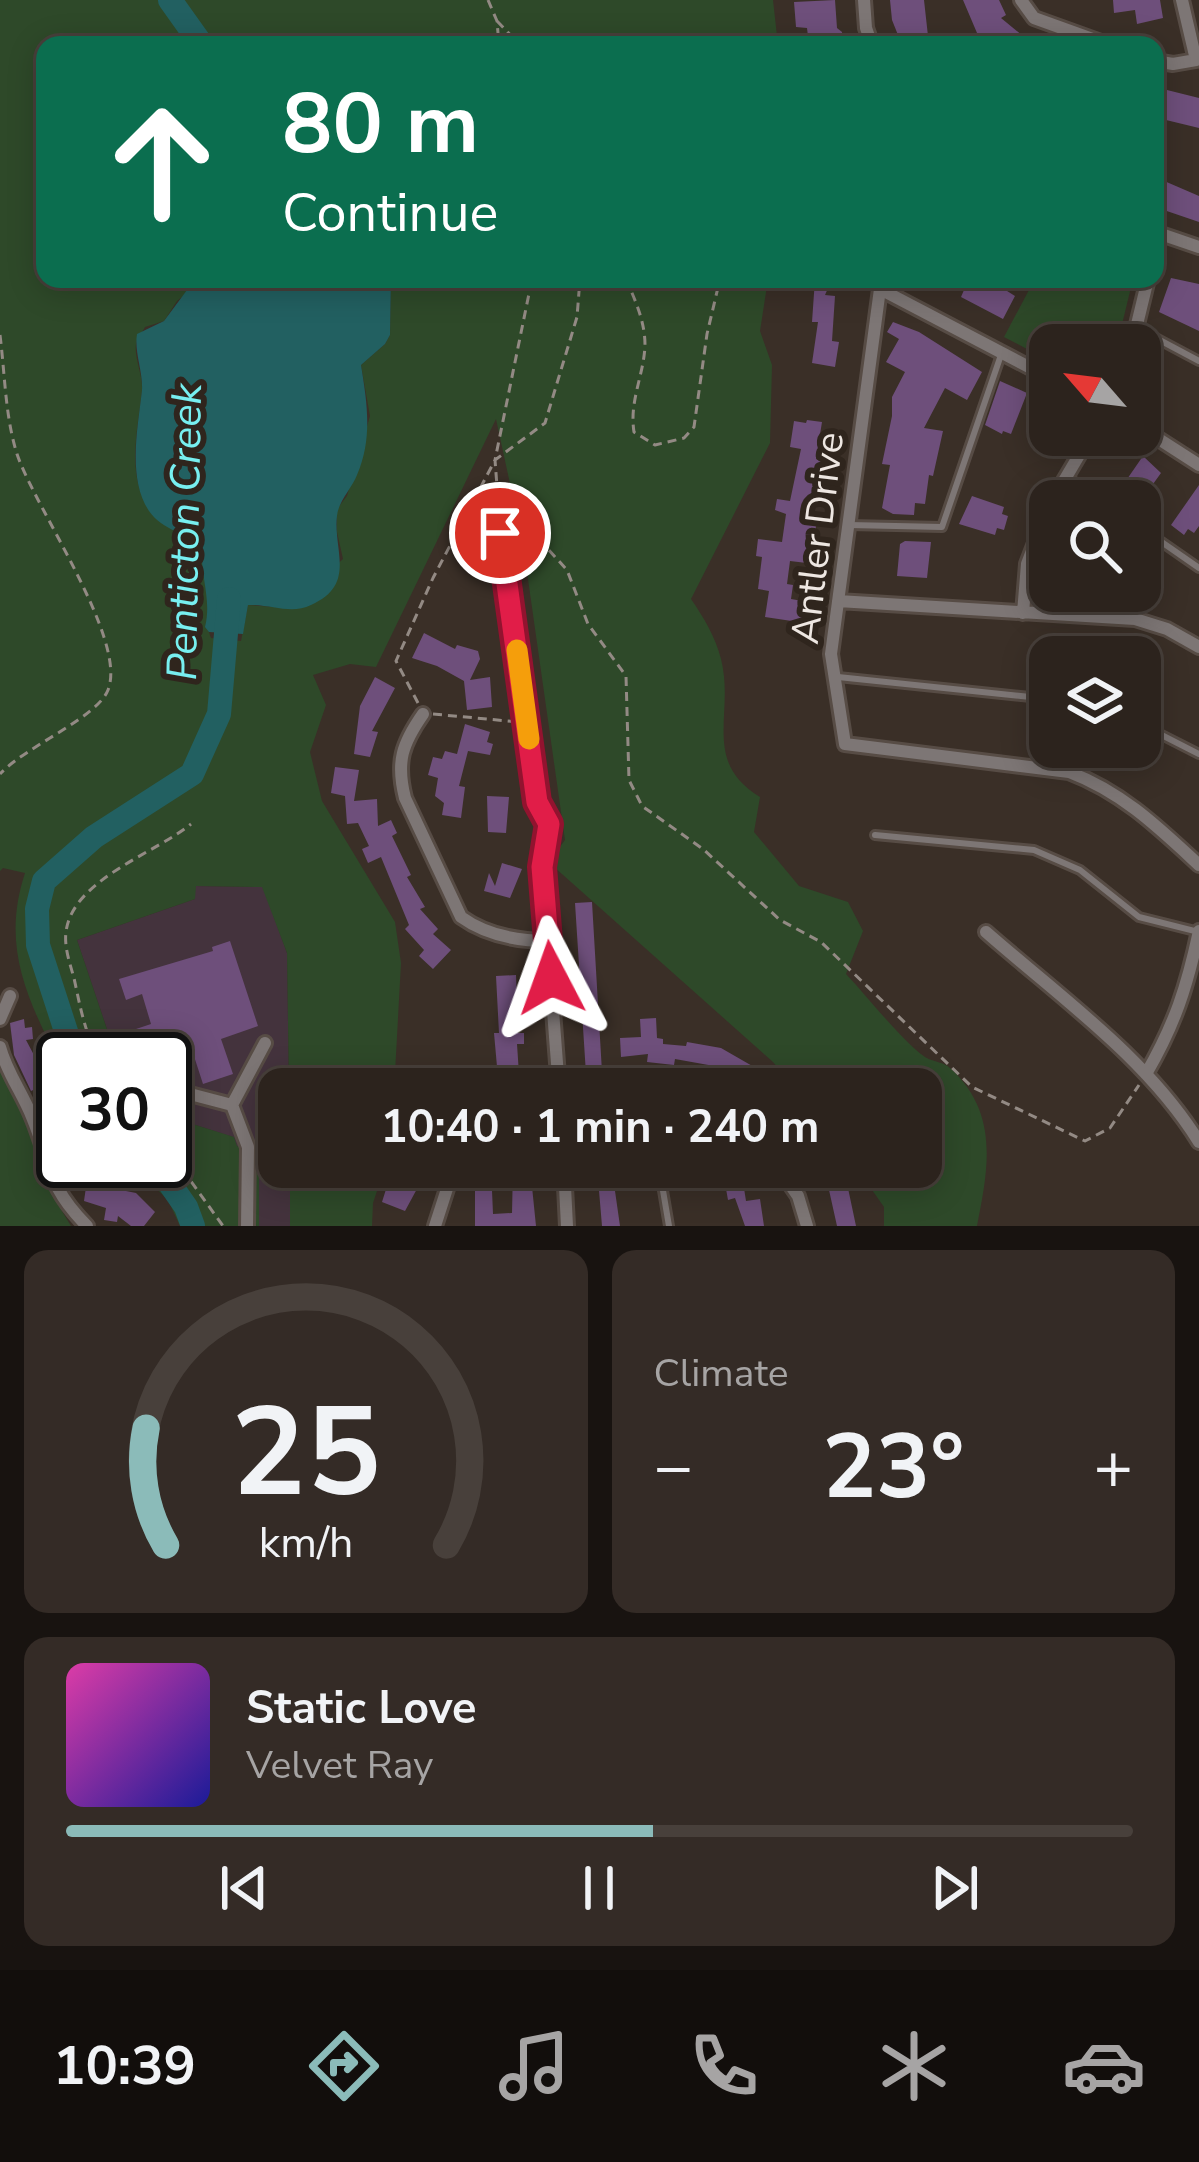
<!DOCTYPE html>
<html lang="en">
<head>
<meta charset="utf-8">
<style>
	body { margin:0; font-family:"Nunito Sans",sans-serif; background:#342b26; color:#f1f3f6; height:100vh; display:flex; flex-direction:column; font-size:45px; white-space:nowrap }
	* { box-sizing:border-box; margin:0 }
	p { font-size:39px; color:#a6a4a4 }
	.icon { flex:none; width:66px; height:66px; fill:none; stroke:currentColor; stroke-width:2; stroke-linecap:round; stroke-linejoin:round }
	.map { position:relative; height:1226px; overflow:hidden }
	.panel { display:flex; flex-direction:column; gap:24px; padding:24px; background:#181310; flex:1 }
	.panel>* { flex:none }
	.banner { position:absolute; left:36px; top:36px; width:1128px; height:252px; border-radius:24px; box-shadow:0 6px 30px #0003,0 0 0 3px #48403b; background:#0b6e4f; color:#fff; overflow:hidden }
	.needle { width:78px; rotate:298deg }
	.fabs { position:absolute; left:1029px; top:324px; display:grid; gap:24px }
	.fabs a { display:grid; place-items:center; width:132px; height:132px; border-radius:24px; background:#2c231d; box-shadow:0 6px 30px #0003,0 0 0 3px #48403b; font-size:60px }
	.speed { position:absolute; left:36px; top:1032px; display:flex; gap:24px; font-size:60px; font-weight:700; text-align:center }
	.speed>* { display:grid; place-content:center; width:156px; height:156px; border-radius:50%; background:#2c231d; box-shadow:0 6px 30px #0003,0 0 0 3px #48403b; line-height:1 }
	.speed .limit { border:6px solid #111; border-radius:18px; background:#fff; color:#111 }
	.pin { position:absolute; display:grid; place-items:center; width:102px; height:102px; color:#fff; margin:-51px; border:6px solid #fff; border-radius:50%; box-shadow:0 3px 12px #0007 }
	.me { position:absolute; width:132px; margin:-66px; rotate:356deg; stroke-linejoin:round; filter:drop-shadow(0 0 9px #0008) }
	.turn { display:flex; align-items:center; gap:42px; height:252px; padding:0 48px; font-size:54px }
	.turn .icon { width:156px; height:156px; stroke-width:2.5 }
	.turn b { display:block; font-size:84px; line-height:102px }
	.big { font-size:90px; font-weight:700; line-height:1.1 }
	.panel .widget { flex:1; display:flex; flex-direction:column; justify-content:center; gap:18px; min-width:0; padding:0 42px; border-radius:24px; background:#342b26 }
	.panel .dial { align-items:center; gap:0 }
	.dial svg { height:312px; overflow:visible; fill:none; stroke:#48403b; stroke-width:7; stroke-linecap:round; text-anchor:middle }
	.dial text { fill:#f1f3f6; stroke:none }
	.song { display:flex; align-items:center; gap:36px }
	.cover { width:144px; height:144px; border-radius:18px; background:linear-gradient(135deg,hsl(320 70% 55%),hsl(240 70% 35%)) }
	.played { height:12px; border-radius:6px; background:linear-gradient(90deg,#8bbbb9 55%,#48403b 55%) }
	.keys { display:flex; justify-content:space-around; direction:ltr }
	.heat { display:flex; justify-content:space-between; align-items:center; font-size:66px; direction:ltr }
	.panel .tiles { flex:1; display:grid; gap:24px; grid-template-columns:1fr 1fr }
	.widget:last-child { grid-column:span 2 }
	.trip { position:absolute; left:258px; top:1068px; width:684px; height:120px; border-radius:24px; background:#2c231d; box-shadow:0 6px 30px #0003,0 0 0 3px #48403b; font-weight:700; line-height:120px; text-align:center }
	.tabs { display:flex; height:192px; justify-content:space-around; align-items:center; background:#120e0c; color:#a6a4a4 }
	.tabs .icon { width:84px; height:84px }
	.tabs .selected { color:#8bbbb9 }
	.tabs b { font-size:54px; color:#f1f3f6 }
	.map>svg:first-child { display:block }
</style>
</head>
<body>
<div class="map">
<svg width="1199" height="1226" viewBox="0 0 1199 1226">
	<rect width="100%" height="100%" fill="#3a2f27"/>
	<!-- industrial -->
	<path fill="#44333d" d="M195,886L263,887L287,953L289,1089H279V1167H290V1226H259V1154L236,1146L233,1137L186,1122L165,1121V1059H117L77,940L195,899Z"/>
	<!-- green -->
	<path fill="#2e4929" d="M0,0H773L778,45H45V279H204L177,301L164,321L145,327C142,333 137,337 136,344C134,358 143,375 142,390C139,422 129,461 141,493C152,519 184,530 203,548C201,569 211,588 210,609C209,622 206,625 211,638L241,641L248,605L288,608L343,559L337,532V509L347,496L370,416L361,365L385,344L390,335L391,279H768L760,331L772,365L770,443L691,599C704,618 715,636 721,659C735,714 701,761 760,797L754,832L799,886L848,902L863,931L846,974C867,996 901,1040 925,1057C933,1062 944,1062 950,1068C1000,1113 988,1170 977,1226H884V1207L856,1167H921V1089H796L773,1062L553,866L556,852L565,840L523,544L496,419L376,667L350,664L313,675L326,705L310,752L322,801L395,922L401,963L395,1073L387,1089H289L287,953L262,887L196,886L195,899L77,940L117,1059H63V1070C29,1002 0,949 25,873L3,868L0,871Z
		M1014,279H1133L1117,345H1050V361L1004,337L1030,288Z
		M0,1067L26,1116L48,1188L71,1226H0Z
		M165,1121L186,1122L234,1137L237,1146L259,1154V1226H180L168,1200L127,1161H165Z
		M290,1167H385L373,1203L372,1226H290Z"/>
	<!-- water -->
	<path fill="#226061" d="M204,279H256L282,287L285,279H391L390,335L385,344L361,365C367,402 373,438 357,475C352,488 338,502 337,516C333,550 357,585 311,605C291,615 271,604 248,605L243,634L209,632L205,627C212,599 200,576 202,548C186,532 163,531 149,511C127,478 138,427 142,390C143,371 134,352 137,334L164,321L187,290Z"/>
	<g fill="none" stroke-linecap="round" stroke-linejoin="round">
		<!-- river -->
		<path stroke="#226061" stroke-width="24" d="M170,0L202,45
			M75,1059L38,945L37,909L44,881L94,837L192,774L219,714L229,599
			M154,1161L186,1207L193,1226"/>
	</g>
	<!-- building -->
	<path fill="#6e4f7b" d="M835,0L837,28L842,32L843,45H809L807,28L796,27L794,2Z
		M890,0H924L929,45H902L892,20Z
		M963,0H999L1006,15L1001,18L1034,45H986L980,40Z
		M1113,0H1160L1163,18L1137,24L1135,10L1114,13Z
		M1155,87L1199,98V128L1166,120V123L1155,121Z
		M1155,177L1199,196V222L1155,207Z
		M1171,278L1199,284V331L1159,312Z
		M815,279H832L825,295L835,296L832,341L839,342L835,367L812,363L818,322H812Z
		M944,279H988L1015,296L1003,319L961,297L964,290Z
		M893,322L919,332L982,372L967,400L945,388L924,428L943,431L933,476L929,475L925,504L915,503L914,515L893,514L882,508L890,465L882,464L892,416V397L905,372L886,362L899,339L887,332Z
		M1000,381L1027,393L1011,434L1003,431L1002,434L985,425Z
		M807,420L822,422L816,459L827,465L819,490L814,489L810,512L816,520L815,564L790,561L787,584L793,585L791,599L808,602L805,623L765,617L769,591L758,589L762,557L756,556L758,539L782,542L786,514L775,510L777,499L790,501L801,449L790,447L794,421L806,423Z
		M1143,456L1161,473L1143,498L1138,495L1134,501L1125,494L1129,489L1123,485Z
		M1199,485V526L1194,533L1188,529L1184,535L1171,525Z
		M972,496L1004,507L1002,514L1008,516L1004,530L997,528L995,535L959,524Z
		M905,541L931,542L927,578L897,576L900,544Z
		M424,633L455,649L457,645L478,651L480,659L470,680L490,677L492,707L467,710L464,681L437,666L412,658Z
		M375,677L395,688L372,731L378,732L370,757L354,754L360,706Z
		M465,724L490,732L487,742L493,744L490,755L468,751L459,786L465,787L461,818L442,815L444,803L435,796L438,778L428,775L433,757L442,759L445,751L457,754Z
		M335,767L359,770L354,801L377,799L378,826L391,820L397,833L392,836L411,875L407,877L425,907L420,909L438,929L433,934L451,950L433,969L419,956L424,950L405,929L409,925L381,857L368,863L362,849L369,846L358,823L347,824L345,796L331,793Z
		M487,796L509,797L506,833L488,832Z
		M502,863L522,869L510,898L484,891L489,873L495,886Z
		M592,902L602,1072L586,1074L575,903Z
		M230,941L258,1026L221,1039L233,1074L203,1084L192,1050L159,1059L155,1046L143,1050L136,1029L151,1024L142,994L126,1000L119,979L213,951L212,947Z
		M516,975L518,1033H524V1044H517L520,1089H499L494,1033H499L496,976Z
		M656,1018L657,1038L663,1039V1044L686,1046L687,1042L721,1048L761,1071L767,1065L784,1084L778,1089H758L746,1075L741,1082L714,1066L675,1059L674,1065L647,1062L648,1054L621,1057L620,1038L641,1037L640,1019Z
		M24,1019L25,1028L32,1027L33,1039L26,1040L44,1074L40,1076L44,1085L31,1091L14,1055L10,1023Z
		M64,1161H92L110,1169L107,1177L128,1181L126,1191L136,1193L155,1212L144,1226H131L118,1216L117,1222L104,1220L106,1208L84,1201L86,1187L63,1174L60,1167Z
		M393,1167H416L407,1184L418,1187L405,1211L382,1202Z
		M475,1167H491L493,1214L512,1213L513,1167H530L536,1226H475Z
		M597,1167H614L615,1174L650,1170L652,1185L615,1191L620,1226H602Z
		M813,1167H855L845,1174L856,1226H837L829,1190Z
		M741,1169L746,1201L760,1199L764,1226H745L735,1198L728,1200L723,1172Z"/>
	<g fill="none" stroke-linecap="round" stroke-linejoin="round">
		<defs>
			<path id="service" d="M1137,328L1199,361
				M1066,476L1102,501
				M849,525L942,527L1002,352
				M1140,527L1199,568
				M500,534L537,802L549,824
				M838,677L1050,699
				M1140,724L1199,754
				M875,835L1034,850L1080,870L1139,917L1199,932
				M659,1167L669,1226"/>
			<path id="minor" d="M864,0L866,28L872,45
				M1021,0L1034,18L1109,45
				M1155,61L1173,64L1196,60L1182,0
				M1155,232L1199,247
				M1132,345L1148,279
				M1050,378L880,289L831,654L845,744L1069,772C1122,792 1158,827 1199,865
				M1140,427L1199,465
				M1052,501L1091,435
				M838,601L1135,619L1167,629L1199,647
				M1023,613L1027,564L1050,504
				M423,714C402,744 396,762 405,798L461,917C486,935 518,941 549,941
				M549,824L542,867L559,1089
				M986,932C1060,997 1147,1058 1199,1142
				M0,1019L10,996
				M0,1047C7,1073 22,1092 32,1117C52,1165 46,1185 87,1226
				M1146,1074C1175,1024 1187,987 1199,931
				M165,1097L190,1094L232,1105L248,1147L247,1226
				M232,1105L265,1043
				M564,1167L567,1226
				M778,1167L798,1196L807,1226
				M435,1226L454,1167"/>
		</defs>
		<!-- service casing -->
		<use href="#service" stroke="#574c45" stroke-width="12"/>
		<!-- minor casing -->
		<use href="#minor" stroke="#574c45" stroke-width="18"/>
		<!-- path -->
		<path stroke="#938a84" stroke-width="3" stroke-dasharray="9 6" stroke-linecap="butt" d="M488,0L497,21L499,45
			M497,21L520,45
			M626,279C635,300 645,321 645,345C644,375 629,401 634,432L655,445L684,438L694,427L707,334L720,279
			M0,335C5,374 5,416 17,454C35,508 128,640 108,690C97,718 26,746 0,774
			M500,526L495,460L532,279
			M516,568L533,546L547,548L567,570L588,624L626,676L629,780L642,806L703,849L780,920L821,942L972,1087L1085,1141L1110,1128L1139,1085
			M418,703L396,661L433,578L495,460L545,423L577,317L580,279
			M433,714L519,722
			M99,1059C85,1034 80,1006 74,978C70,964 64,947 66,932C72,880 154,854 191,824
			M165,1145L223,1226"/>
		<!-- service -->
		<use href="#service" stroke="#7d7675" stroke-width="6"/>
		<!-- minor -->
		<use href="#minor" stroke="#7d7675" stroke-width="12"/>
	</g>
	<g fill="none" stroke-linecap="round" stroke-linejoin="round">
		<defs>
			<path id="route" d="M500,533L537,802L549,824L542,867L551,978"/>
		</defs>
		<!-- route casing -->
		<use href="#route" stroke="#92132f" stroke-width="30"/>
		<!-- route -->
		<use href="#route" stroke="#e11d48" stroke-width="21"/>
		<!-- slow -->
		<path stroke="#f59e0b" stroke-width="21" d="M517,650L529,739"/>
	</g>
	<g text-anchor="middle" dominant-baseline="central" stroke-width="12" stroke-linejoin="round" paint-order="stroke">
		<!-- street labels -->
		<g font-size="39" fill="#eee7e2" stroke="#2f251d">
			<text transform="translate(818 538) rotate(-83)">Antler Drive</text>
		</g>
		<!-- water labels -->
		<g font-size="42" font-style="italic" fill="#77eff0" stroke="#2f251d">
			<text transform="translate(185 532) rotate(-89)">Penticton Creek</text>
		</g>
	</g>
</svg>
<div class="fabs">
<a><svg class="needle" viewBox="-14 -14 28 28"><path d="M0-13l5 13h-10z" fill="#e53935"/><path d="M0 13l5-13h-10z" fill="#a6a4a4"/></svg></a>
<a><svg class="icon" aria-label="search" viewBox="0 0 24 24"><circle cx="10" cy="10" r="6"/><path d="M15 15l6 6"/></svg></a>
<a><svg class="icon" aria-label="layers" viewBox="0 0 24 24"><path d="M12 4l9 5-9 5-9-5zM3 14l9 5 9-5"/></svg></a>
</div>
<div class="speed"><div class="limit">30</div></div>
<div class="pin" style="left:500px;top:533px;background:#d93025"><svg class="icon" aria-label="arrive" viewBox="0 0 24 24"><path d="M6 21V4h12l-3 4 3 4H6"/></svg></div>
<svg class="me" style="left:551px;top:978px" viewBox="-20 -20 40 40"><path d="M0-17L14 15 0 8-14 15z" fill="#e11d48" stroke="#fff" stroke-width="4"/></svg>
<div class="trip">10:40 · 1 min · 240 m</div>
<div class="banner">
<div class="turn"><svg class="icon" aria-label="ahead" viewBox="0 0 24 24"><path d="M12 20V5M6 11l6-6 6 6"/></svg><div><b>80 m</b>Continue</div></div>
</div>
</div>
<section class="panel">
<div class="tiles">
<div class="widget dial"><svg viewBox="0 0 100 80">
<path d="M14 69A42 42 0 1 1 86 69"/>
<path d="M14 69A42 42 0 0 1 9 39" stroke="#8bbbb9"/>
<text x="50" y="56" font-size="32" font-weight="700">25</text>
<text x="50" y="72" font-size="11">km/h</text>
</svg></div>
<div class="widget"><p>Climate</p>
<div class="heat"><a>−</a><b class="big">23°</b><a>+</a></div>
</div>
<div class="widget">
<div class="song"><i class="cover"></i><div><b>Static Love</b><p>Velvet Ray</p></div></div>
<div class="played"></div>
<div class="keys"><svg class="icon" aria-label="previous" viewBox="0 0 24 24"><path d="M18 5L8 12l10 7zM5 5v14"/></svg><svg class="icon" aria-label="pause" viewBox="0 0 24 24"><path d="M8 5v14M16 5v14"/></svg><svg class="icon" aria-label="next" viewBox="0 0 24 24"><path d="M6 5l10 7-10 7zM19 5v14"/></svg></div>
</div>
</div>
</section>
<nav class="tabs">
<b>10:39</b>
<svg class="icon selected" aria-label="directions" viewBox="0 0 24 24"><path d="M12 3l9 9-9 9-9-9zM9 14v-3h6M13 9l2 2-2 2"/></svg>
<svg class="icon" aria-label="music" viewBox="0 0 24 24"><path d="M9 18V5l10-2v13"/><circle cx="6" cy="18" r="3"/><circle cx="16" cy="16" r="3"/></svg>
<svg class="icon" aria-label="phone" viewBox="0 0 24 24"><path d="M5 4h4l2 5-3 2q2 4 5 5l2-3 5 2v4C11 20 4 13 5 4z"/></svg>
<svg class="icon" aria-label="climate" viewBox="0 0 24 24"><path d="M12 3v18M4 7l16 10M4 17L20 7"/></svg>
<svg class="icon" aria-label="car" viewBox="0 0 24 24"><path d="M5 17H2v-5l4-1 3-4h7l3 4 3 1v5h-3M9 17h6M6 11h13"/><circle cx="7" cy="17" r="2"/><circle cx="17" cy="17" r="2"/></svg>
</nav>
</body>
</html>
